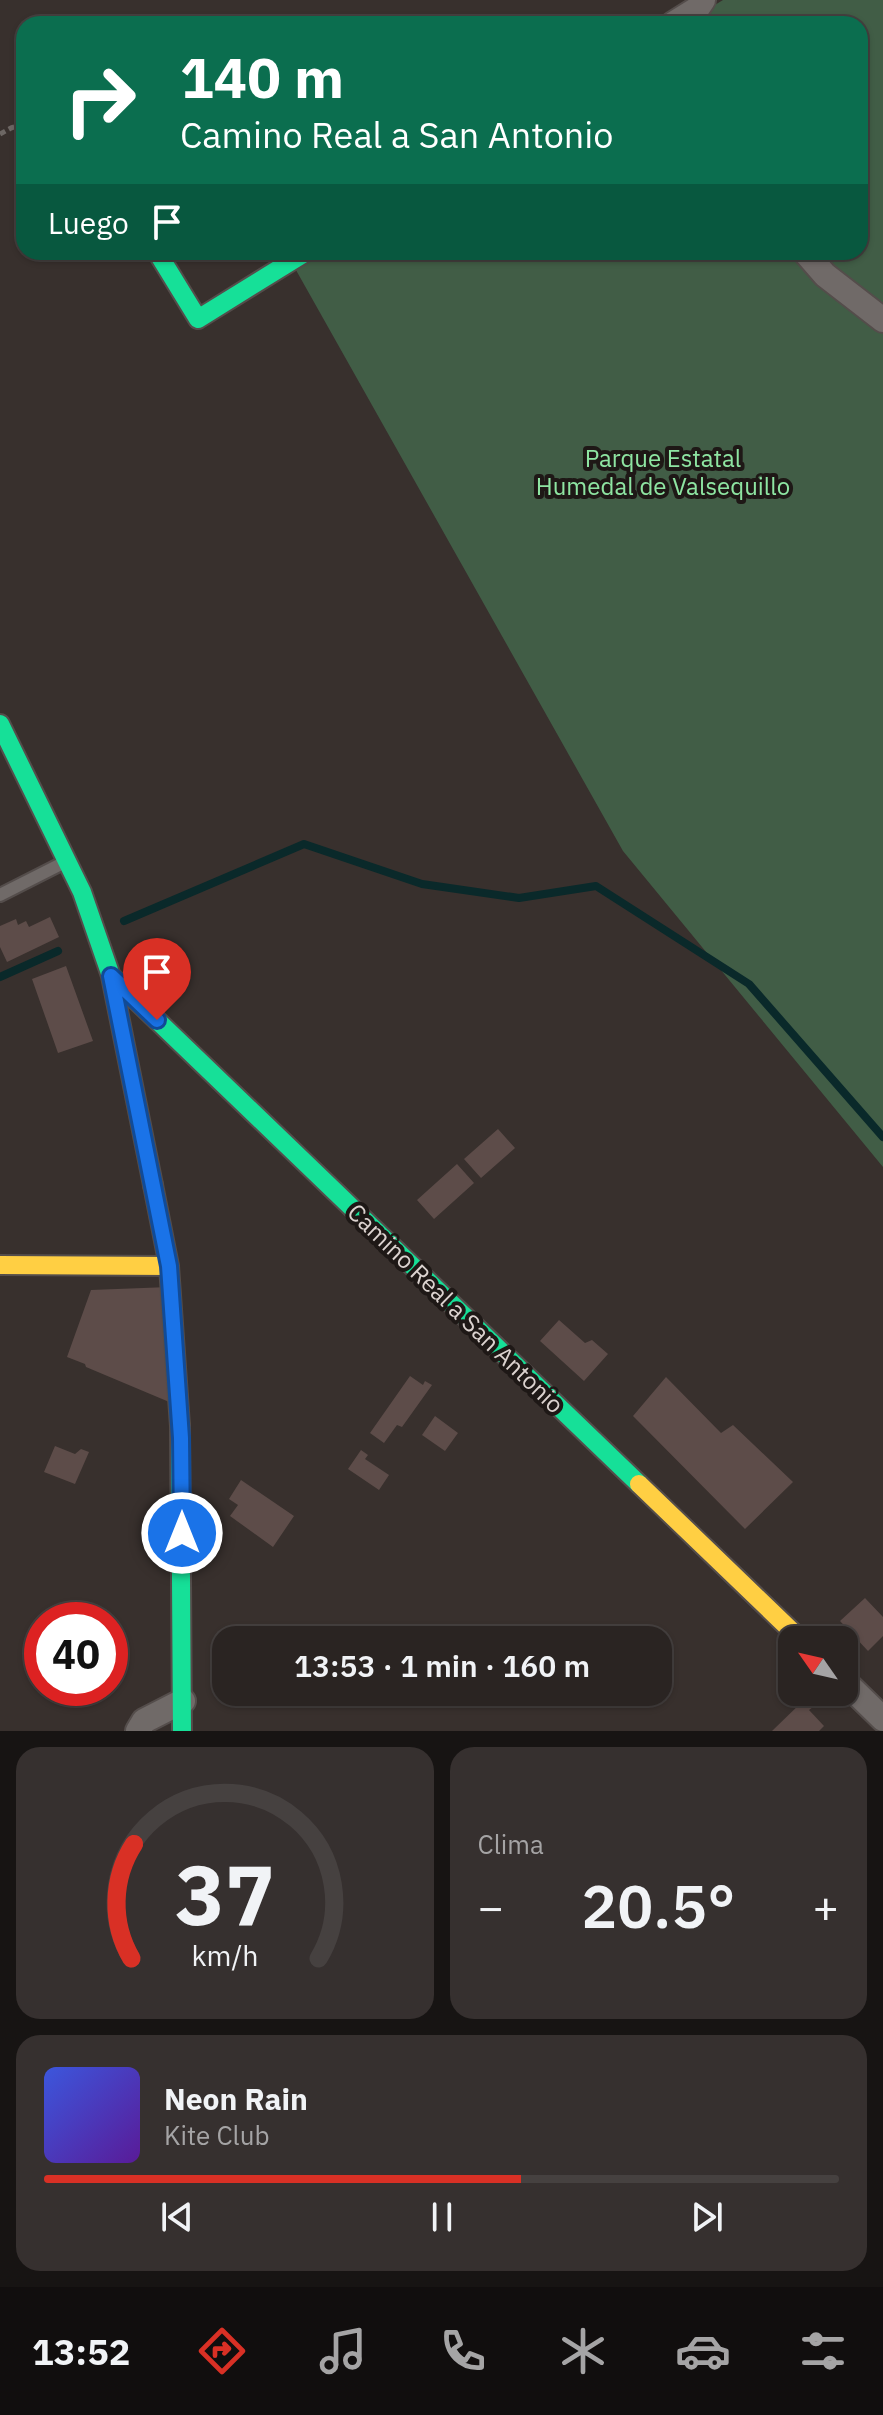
<!DOCTYPE html>
<html lang="es">
<head>
<meta charset="utf-8">
<style>
	body { margin:0; font-family:"IBM Plex Sans",sans-serif; background:#36302f; color:#f1f3f6; height:100vh; display:flex; flex-direction:column; font-size:30px; white-space:nowrap }
	* { box-sizing:border-box; margin:0 }
	p { font-size:26px; color:#a5a4a5 }
	.icon { flex:none; width:44px; height:44px; fill:none; stroke:currentColor; stroke-width:2; stroke-linecap:round; stroke-linejoin:round }
	.map { position:relative; height:1731px; overflow:hidden }
	.drawer { display:flex; flex-direction:column; gap:16px; padding:16px; background:#171413; flex:1 }
	.drawer>* { flex:none }
	.guide { position:absolute; left:16px; top:16px; width:852px; height:244px; border-radius:24px; box-shadow:0 2px 6px #0004,0 0 0 2px #464140; background:#0b6e4f; color:#fff; overflow:hidden }
	.needle { width:52px; rotate:304deg }
	.buttons { position:absolute; left:778px; top:1626px; display:grid; gap:16px }
	.buttons a { display:grid; place-items:center; width:80px; height:80px; border-radius:16px; background:#2a2422; box-shadow:0 2px 6px #0004,0 0 0 2px #464140; font-size:40px }
	.speed { position:absolute; left:24px; top:1602px; display:flex; gap:16px; font-size:40px; font-weight:700; text-align:center }
	.speed>* { display:grid; place-content:center; width:104px; height:104px; border-radius:50%; background:#2a2422; box-shadow:0 2px 6px #0004,0 0 0 2px #464140; line-height:1 }
	.speed .limit { border:12px solid #d22; background:#fff; color:#111 }
	.pin { position:absolute; display:grid; place-items:center; width:68px; height:68px; color:#fff; margin:-82px -34px; border-radius:50% 50% 50% 0; rotate:-45deg; box-shadow:0 0 8px #0007 }
	.pin .icon { rotate:45deg }
	.me { position:absolute; width:88px; margin:-44px; rotate:0deg; stroke-linejoin:round; filter:drop-shadow(0 0 6px #0008) }
	.turn { display:flex; align-items:center; gap:28px; height:168px; padding:0 32px; font-size:36px }
	.turn .icon { width:104px; height:104px; stroke-width:2.5 }
	.turn b { display:block; font-size:56px; line-height:68px }
	.then { display:flex; align-items:center; height:76px; padding:0 32px; background:#0003; gap:16px; font-size:30px }
	.big { font-size:60px; font-weight:600; line-height:1.1 }
	.drawer .tile { flex:1; display:flex; flex-direction:column; justify-content:center; gap:12px; min-width:0; padding:0 28px; border-radius:24px; background:#36302f }
	.drawer .dial { align-items:center; gap:0 }
	.dial svg { height:208px; overflow:visible; fill:none; stroke:#464140; stroke-width:7; stroke-linecap:round; text-anchor:middle }
	.dial text { fill:#f1f3f6; stroke:none }
	.song { display:flex; align-items:center; gap:24px }
	.cover { width:96px; height:96px; border-radius:12px; background:linear-gradient(135deg,hsl(230 70% 55%),hsl(270 70% 35%)) }
	.played { height:8px; border-radius:4px; background:linear-gradient(90deg,#d93025 60%,#464140 60%) }
	.keys { display:flex; justify-content:space-around; direction:ltr }
	.heat { display:flex; justify-content:space-between; align-items:center; font-size:44px; direction:ltr }
	.drawer .tiles { flex:1; display:grid; gap:16px; grid-template-columns:1fr 1fr }
	.tile:last-child { grid-column:span 2 }
	.trip { position:absolute; left:212px; top:1626px; width:460px; height:80px; border-radius:24px; background:#2a2422; box-shadow:0 2px 6px #0004,0 0 0 2px #464140; font-weight:600; line-height:80px; text-align:center }
	.menu { display:flex; height:128px; justify-content:space-around; align-items:center; background:#110e0e; color:#a5a4a5 }
	.menu .icon { width:56px; height:56px }
	.menu .active { color:#d93025 }
	.menu b { font-size:36px; color:#f1f3f6 }
	.map>svg:first-child { display:block }
</style>
</head>
<body>
<div class="map">
<svg width="883" height="1731" viewBox="0 0 883 1731">
	<rect width="100%" height="100%" fill="#38302d"/>
	<!-- green -->
	<path fill="#415d46" d="M723,0H883V1167L623,851L292,263L310,252H860V24H684Z"/>
	<g fill="none" stroke-linecap="round" stroke-linejoin="round">
		<!-- stream -->
		<path stroke="#0a292a" stroke-width="8" d="M124,921L304,844L422,884L519,898L596,886L749,984L883,1137
			M0,977L58,951"/>
	</g>
	<!-- building -->
	<path fill="#5d4c49" d="M50,917L59,937L7,962L0,947V926L16,919L18,925L26,921L29,927Z
		M66,966L93,1041L58,1053L32,979Z
		M498,1129L515,1148L481,1178L464,1159Z
		M457,1164L474,1183L434,1219L417,1200Z
		M169,1287L174,1404L86,1367L85,1364L67,1357L91,1290Z
		M559,1320L585,1343L592,1340L608,1354L584,1381L540,1341Z
		M410,1376L423,1385L425,1381L432,1385L402,1427L397,1425L384,1443L370,1433Z
		M666,1377L721,1433L733,1425L793,1482L745,1529L633,1416Z
		M435,1416L458,1433L445,1451L422,1435Z
		M55,1446L75,1454L81,1449L89,1452L75,1484L44,1472Z
		M361,1450L368,1455L365,1459L389,1475L379,1490L348,1469Z
		M241,1480L294,1516L273,1547L230,1516L238,1505L229,1499Z
		M865,1598L883,1617V1636L868,1651L840,1621Z
		M805,1699L813,1707L809,1710L824,1726L819,1731H772Z"/>
	<g fill="none" stroke-linecap="round" stroke-linejoin="round">
		<defs>
			<path id="lane" d="M0,895L65,862"/>
			<path id="street" d="M673,24L697,9L703,0
				M805,252L825,275L883,320
				M844,1681L883,1719
				M138,1731L144,1721L183,1701"/>
			<path id="fast" d="M157,252L198,319L306,252
				M0,724L82,892L111,976L153,1185
				M111,976L639,1484
				M180,1426L182,1731"/>
			<path id="slow" d="M153,1185L169,1266L180,1426
				M0,1265L169,1266
				M639,1484L801,1640"/>
		</defs>
		<!-- lane casing -->
		<use href="#lane" stroke="#544d4b" stroke-width="16"/>
		<!-- street casing -->
		<use href="#street" stroke="#544d4b" stroke-width="28"/>
		<!-- fast casing -->
		<use href="#fast" stroke="#544d4b" stroke-width="22"/>
		<!-- slow casing -->
		<use href="#slow" stroke="#544d4b" stroke-width="22"/>
		<!-- path -->
		<path stroke="#6d6764" stroke-width="5" stroke-dasharray="6 4" stroke-linecap="butt" d="M0,134L11,128L24,124"/>
		<!-- lane -->
		<use href="#lane" stroke="#706a68" stroke-width="12"/>
		<!-- street -->
		<use href="#street" stroke="#706a68" stroke-width="24"/>
		<!-- fast -->
		<use href="#fast" stroke="#16e098" stroke-width="18"/>
		<!-- slow -->
		<use href="#slow" stroke="#ffcf43" stroke-width="18"/>
	</g>
	<g fill="none" stroke-linecap="round" stroke-linejoin="round">
		<defs>
			<path id="route" d="M157,1020L111,976L169,1266L181,1438L182,1533"/>
		</defs>
		<!-- route casing -->
		<use href="#route" stroke="#114b97" stroke-width="20"/>
		<!-- route -->
		<use href="#route" stroke="#1a73e8" stroke-width="14"/>
	</g>
	<g text-anchor="middle" dominant-baseline="central" stroke-width="8" stroke-linejoin="round" paint-order="stroke">
		<!-- park labels -->
		<g font-size="24" fill="#8ee5a2" stroke="#1e1816">
			<text x="663" y="458">Parque Estatal<tspan x="663" dy="28">Humedal de Valsequillo</tspan></text>
		</g>
		<!-- street labels -->
		<g font-size="24" fill="#dbd2cf" stroke="#1e1816">
			<text transform="translate(456 1308) rotate(44)">Camino Real a San Antonio</text>
		</g>
	</g>
</svg>
<div class="buttons">
<a><svg class="needle" viewBox="-14 -14 28 28"><path d="M0-13l5 13h-10z" fill="#e53935"/><path d="M0 13l5-13h-10z" fill="#a5a4a5"/></svg></a>
</div>
<div class="speed"><div class="limit">40</div></div>
<div class="pin" style="left:157px;top:1020px;background:#d93025"><svg class="icon" aria-label="arrive" viewBox="0 0 24 24"><path d="M6 21V4h12l-3 4 3 4H6"/></svg></div>
<svg class="me" style="left:182px;top:1533px" viewBox="-20 -20 40 40"><circle r="17" fill="#1a73e8" stroke="#fff" stroke-width="3"/><path d="M0-11L8 9 0 5-8 9z" fill="#fff"/></svg>
<div class="trip">13:53 · 1 min · 160 m</div>
<div class="guide">
<div class="turn"><svg class="icon" aria-label="right" viewBox="0 0 24 24"><path d="M7 20v-9h11M14 6l5 5-5 5"/></svg><div><b>140 m</b>Camino Real a San Antonio</div></div>
<div class="then">Luego<svg class="icon" aria-label="arrive" viewBox="0 0 24 24"><path d="M6 21V4h12l-3 4 3 4H6"/></svg></div>
</div>
</div>
<section class="drawer">
<div class="tiles">
<div class="tile dial"><svg viewBox="0 0 100 80">
<path d="M14 69A42 42 0 1 1 86 69"/>
<path d="M14 69A42 42 0 0 1 15 25" stroke="#d93025"/>
<text x="50" y="56" font-size="32" font-weight="700">37</text>
<text x="50" y="72" font-size="11">km/h</text>
</svg></div>
<div class="tile"><p>Clima</p>
<div class="heat"><a>−</a><b class="big">20.5°</b><a>+</a></div>
</div>
<div class="tile">
<div class="song"><i class="cover"></i><div><b>Neon Rain</b><p>Kite Club</p></div></div>
<div class="played"></div>
<div class="keys"><svg class="icon" aria-label="previous" viewBox="0 0 24 24"><path d="M18 5L8 12l10 7zM5 5v14"/></svg><svg class="icon" aria-label="pause" viewBox="0 0 24 24"><path d="M8 5v14M16 5v14"/></svg><svg class="icon" aria-label="next" viewBox="0 0 24 24"><path d="M6 5l10 7-10 7zM19 5v14"/></svg></div>
</div>
</div>
</section>
<nav class="menu">
<b>13:52</b>
<svg class="icon active" aria-label="directions" viewBox="0 0 24 24"><path d="M12 3l9 9-9 9-9-9zM9 14v-3h6M13 9l2 2-2 2"/></svg>
<svg class="icon" aria-label="music" viewBox="0 0 24 24"><path d="M9 18V5l10-2v13"/><circle cx="6" cy="18" r="3"/><circle cx="16" cy="16" r="3"/></svg>
<svg class="icon" aria-label="phone" viewBox="0 0 24 24"><path d="M5 4h4l2 5-3 2q2 4 5 5l2-3 5 2v4C11 20 4 13 5 4z"/></svg>
<svg class="icon" aria-label="climate" viewBox="0 0 24 24"><path d="M12 3v18M4 7l16 10M4 17L20 7"/></svg>
<svg class="icon" aria-label="car" viewBox="0 0 24 24"><path d="M5 17H2v-5l4-1 3-4h7l3 4 3 1v5h-3M9 17h6M6 11h13"/><circle cx="7" cy="17" r="2"/><circle cx="17" cy="17" r="2"/></svg>
<svg class="icon" aria-label="filters" viewBox="0 0 24 24"><path d="M4 7h16M4 17h16"/><circle cx="9" cy="7" r="2"/><circle cx="15" cy="17" r="2"/></svg>
</nav>
</body>
</html>
